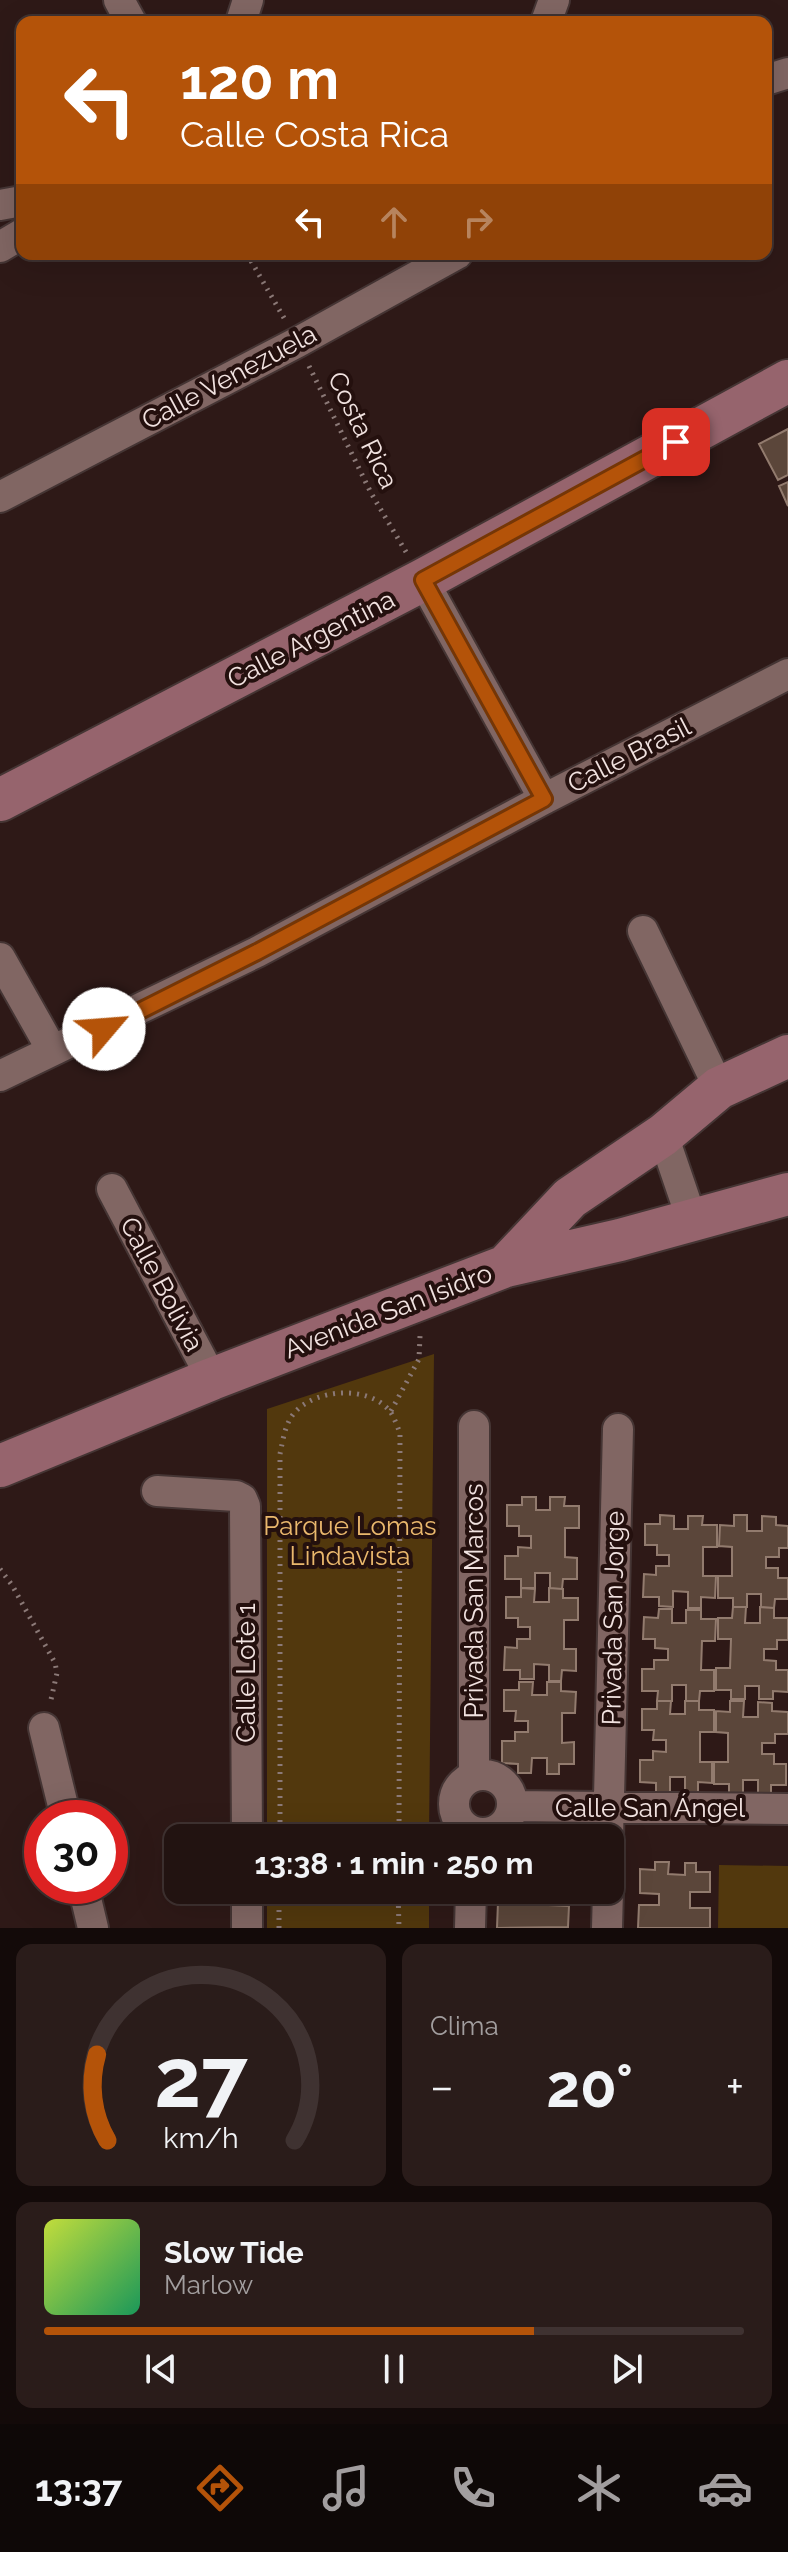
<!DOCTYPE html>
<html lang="es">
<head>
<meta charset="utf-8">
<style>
	body { margin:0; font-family:Raleway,sans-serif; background:#2a1c1a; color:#f1f3f6; height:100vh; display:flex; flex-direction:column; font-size:30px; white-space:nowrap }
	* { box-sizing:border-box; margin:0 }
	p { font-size:26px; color:#a29e9f }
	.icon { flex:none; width:44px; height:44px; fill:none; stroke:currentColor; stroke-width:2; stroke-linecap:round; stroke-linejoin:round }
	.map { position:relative; height:1928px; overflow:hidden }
	.side { display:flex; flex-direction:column; gap:16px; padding:16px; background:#130a09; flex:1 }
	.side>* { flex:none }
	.banner { position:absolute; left:16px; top:16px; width:756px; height:244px; border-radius:16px; box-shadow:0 8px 32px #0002,0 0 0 2px #3f3231; background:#b45309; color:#fff; overflow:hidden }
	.speed { position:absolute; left:24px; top:1800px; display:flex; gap:16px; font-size:40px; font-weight:700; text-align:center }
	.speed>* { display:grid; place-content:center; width:104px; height:104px; border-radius:50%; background:#221311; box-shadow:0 8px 32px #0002,0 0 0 2px #3f3231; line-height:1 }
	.speed .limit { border:12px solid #d22; background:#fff; color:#111 }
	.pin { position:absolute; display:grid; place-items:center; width:68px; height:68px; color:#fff; margin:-34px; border-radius:16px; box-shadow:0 4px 12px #0006 }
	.me { position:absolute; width:88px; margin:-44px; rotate:63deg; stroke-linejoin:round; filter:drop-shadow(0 0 6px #0008) }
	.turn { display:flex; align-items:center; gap:28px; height:168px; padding:0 32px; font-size:36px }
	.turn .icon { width:104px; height:104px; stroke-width:2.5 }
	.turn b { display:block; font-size:56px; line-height:68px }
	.lanes { display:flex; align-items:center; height:76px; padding:0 32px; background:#0003; justify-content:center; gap:40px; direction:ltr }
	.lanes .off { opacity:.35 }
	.big { font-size:60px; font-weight:700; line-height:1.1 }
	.side .tile { flex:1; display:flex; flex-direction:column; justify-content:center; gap:12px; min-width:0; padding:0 28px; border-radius:16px; background:#2a1c1a }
	.side .dial { align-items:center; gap:0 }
	.dial svg { height:208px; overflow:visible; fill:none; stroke:#3f3231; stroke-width:7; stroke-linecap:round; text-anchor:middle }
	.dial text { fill:#f1f3f6; stroke:none }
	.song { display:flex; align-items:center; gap:24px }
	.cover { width:96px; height:96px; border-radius:12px; background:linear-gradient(135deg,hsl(70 70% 55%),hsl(150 70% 35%)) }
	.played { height:8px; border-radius:4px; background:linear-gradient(90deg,#b45309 70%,#3f3231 70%) }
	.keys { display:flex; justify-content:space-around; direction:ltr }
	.heat { display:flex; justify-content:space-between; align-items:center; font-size:44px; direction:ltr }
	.side .tiles { flex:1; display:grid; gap:16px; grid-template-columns:1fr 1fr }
	.tile:last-child { grid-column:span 2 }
	.trip { position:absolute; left:164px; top:1824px; width:460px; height:80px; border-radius:16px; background:#221311; box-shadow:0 8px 32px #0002,0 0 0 2px #3f3231; font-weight:700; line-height:80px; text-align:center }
	.dock { display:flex; height:128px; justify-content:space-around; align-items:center; background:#0e0807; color:#a29e9f }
	.dock .icon { width:56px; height:56px }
	.dock .selected { color:#b45309 }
	.dock b { font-size:36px; color:#f1f3f6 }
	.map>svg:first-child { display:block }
</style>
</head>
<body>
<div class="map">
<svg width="788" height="1928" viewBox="0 0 788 1928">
	<rect width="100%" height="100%" fill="#2e1917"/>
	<!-- green -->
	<path fill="#52380d" d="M434,1354L429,1838H267V1409Z
		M719,1865L788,1866V1928H718Z
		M267,1890H429V1928H267Z"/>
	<!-- building -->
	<path fill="#5b463a" stroke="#927b6e" stroke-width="2" d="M788,429V475L778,480L759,444Z
		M788,482V506L779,486Z
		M522,1497H536V1510H550V1497H565L564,1506H579V1528H565V1557L577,1558V1579H563L562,1589L550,1588V1573H535V1588H521V1579H505V1556H518V1547L531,1548V1536H519V1526H507V1505H522Z
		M660,1515L674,1516V1529H688V1516H703L702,1525H717V1547H703V1576H716L715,1598L701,1597V1608H688V1592L673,1591V1607L659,1606V1597H643L644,1574L656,1575V1566H669V1555H657V1545H645V1524H660Z
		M734,1515H747V1531H762V1516L776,1517V1525L788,1526V1548H779V1557H766V1568H778V1578H788V1599H775L774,1608L761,1607V1594H747V1607H733V1598H718V1576H732V1547L719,1546L720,1525L734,1526Z
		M521,1588L535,1589L534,1602H549V1588L563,1589V1598H578V1620H564V1649H576V1671L562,1670L561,1681H549V1665L534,1664V1679H520V1670H504L505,1647L517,1648V1639H530V1627H518V1618H506V1597H521Z
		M733,1607H746L745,1623H760V1607L774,1608V1618H788V1640H777V1649H764V1660L776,1661V1670H788V1692L773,1691V1699H759V1686H745V1699H731V1690H716V1668H730L731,1639H718V1618H732Z
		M659,1609H672V1623H686V1610H701V1619H716L715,1641H702L701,1670H714V1691H700L699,1701H686V1685H672V1701H657L658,1691H642V1669H654V1660H668V1649L655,1648V1639H643L644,1617L658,1618Z
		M519,1682H533L532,1695H547V1682H561V1691L576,1692L575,1713H562V1743L574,1742V1764H559V1774H547V1758H532L531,1773H518V1764L502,1763V1741H515V1732H528V1721H515L516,1711H504V1690H519Z
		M657,1701H671L670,1714H685V1701H699V1710H714V1732H700V1762H712V1783L698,1782V1794L685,1793V1777H670V1792H656V1783L640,1782V1760H653V1751L666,1752V1740H653L654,1730H642V1709H657Z
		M730,1701H744L743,1717H758V1702L772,1703V1711L788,1712V1734H775V1743H762V1754H774V1764H786V1785H771V1794L758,1793V1780H743V1793H729V1784H714V1762H728V1733L716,1732V1711L730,1712Z
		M655,1862H669L668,1874L685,1875V1863H696V1872H710V1892H690V1908H710V1928H638L639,1905H659V1894L640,1893V1869L655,1870Z
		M499,1890H549V1905L569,1906L568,1927L497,1928L498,1902H518L519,1890Z"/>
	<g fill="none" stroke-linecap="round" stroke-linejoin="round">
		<defs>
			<path id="street" d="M119,0L131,22
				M241,22L248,0
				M546,22L554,0
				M766,80L788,73
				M0,205L22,201
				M0,247L22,234
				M0,497L298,342L457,254
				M423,580L544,799
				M643,931L719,1088
				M0,958L52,1050
				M0,1076L257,952L544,799L788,674
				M663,1135L692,1220
				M112,1189L212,1379
				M474,1426V1776
				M157,1491L236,1496L242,1499L245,1506L247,1838
				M44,1728L66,1818
				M454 1804a29 29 0 1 1 58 0a29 29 0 1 1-58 0Z
				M513,1806L788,1809
				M608,1838L618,1429
				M83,1886L93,1928
				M247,1890V1928
				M470,1928L471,1890
				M607,1928L608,1890"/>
			<path id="secondary" d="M0,800L423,580L788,381
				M506,1266L570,1198L663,1135L719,1088L788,1056
				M0,1466L212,1379L506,1266L620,1240L788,1194"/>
		</defs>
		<!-- street casing -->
		<use href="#street" stroke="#453534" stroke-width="34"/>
		<!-- secondary casing -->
		<use href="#secondary" stroke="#453534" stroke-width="46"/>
		<!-- path -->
		<path stroke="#8b7977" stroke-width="5" stroke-dasharray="2 6" stroke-linecap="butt" d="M247,254L284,318
			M309,366L371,493L406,552
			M391,1411L419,1359L420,1336
			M0,1569L12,1585L55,1663L57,1673L50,1704
			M280,1838V1454C283,1440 285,1423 295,1412C316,1389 367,1385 389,1410C394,1416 397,1426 400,1433L399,1838
			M398,1890L399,1928
			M279,1928V1890"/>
		<!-- street -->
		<use href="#street" stroke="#816663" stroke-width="30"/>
		<!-- secondary -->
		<use href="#secondary" stroke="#96646d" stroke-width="42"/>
	</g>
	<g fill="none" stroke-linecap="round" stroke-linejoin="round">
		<defs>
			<path id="route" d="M104,1029L257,952L544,799L423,580L676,442"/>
		</defs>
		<!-- route casing -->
		<use href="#route" stroke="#753606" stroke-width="20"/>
		<!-- route -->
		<use href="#route" stroke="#b45309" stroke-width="14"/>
	</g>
	<g text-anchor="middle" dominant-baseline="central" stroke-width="8" stroke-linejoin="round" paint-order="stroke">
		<!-- street labels -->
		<g font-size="26" fill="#f1e2e0" stroke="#24100e">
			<text transform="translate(229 377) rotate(-28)">Calle Venezuela</text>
			<text transform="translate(363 430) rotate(64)">Costa Rica</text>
			<text transform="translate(311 639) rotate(-27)">Calle Argentina</text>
			<text transform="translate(629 755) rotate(-27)">Calle Brasil</text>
			<text transform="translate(162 1284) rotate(62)">Calle Bolivia</text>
			<text transform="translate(388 1311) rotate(-21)">Avenida San Isidro</text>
			<text transform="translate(474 1601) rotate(-90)">Privada San Marcos</text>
			<text transform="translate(613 1618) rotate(-89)">Privada San Jorge</text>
			<text transform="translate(246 1673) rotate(-90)">Calle Lote 1</text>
			<text x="650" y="1808">Calle San Ángel</text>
		</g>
		<!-- park labels -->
		<g font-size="26" fill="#eab86d" stroke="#24100e">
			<text x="350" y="1526">Parque Lomas<tspan x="350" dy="30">Lindavista</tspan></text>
		</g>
	</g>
</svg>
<div class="speed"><div class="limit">30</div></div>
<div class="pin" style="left:676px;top:442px;background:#d93025"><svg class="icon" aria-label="arrive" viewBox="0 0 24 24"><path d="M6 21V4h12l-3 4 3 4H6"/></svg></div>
<svg class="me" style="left:104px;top:1029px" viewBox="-20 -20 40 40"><circle r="19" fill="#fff"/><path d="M0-13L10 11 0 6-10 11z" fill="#b45309"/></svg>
<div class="trip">13:38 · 1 min · 250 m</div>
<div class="banner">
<div class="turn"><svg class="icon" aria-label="left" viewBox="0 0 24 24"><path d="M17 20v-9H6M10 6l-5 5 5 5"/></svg><div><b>120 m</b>Calle Costa Rica</div></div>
<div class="lanes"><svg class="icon" aria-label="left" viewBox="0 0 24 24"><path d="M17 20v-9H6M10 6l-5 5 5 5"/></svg><svg class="icon off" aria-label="ahead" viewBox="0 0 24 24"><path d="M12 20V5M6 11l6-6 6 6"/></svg><svg class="icon off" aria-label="right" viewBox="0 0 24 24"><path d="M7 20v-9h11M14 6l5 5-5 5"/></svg></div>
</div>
</div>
<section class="side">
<div class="tiles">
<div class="tile dial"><svg viewBox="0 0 100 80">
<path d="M14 69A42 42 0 1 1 86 69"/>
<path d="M14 69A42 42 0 0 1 10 36" stroke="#b45309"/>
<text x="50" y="56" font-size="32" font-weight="700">27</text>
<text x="50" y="72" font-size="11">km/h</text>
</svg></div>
<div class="tile"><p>Clima</p>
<div class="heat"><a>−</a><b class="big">20°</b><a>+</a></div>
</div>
<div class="tile">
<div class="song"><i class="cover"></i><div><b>Slow Tide</b><p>Marlow</p></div></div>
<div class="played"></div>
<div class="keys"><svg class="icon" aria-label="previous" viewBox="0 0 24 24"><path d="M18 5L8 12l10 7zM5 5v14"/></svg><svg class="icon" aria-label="pause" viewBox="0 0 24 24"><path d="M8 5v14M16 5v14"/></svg><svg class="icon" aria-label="next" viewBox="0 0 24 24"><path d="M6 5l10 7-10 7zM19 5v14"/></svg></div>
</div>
</div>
</section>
<nav class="dock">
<b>13:37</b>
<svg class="icon selected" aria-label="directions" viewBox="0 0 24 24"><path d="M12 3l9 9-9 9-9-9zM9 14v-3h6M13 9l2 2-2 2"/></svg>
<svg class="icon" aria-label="music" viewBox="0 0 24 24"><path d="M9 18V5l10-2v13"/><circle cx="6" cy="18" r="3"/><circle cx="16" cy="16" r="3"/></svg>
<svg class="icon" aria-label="phone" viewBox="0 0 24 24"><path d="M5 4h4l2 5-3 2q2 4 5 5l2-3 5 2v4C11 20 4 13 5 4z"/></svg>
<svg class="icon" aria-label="climate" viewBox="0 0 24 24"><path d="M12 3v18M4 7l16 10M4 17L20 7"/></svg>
<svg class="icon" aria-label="car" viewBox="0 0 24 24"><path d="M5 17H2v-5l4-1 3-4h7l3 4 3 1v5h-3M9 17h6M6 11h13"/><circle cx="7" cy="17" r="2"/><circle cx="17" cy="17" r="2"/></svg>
</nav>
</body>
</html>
